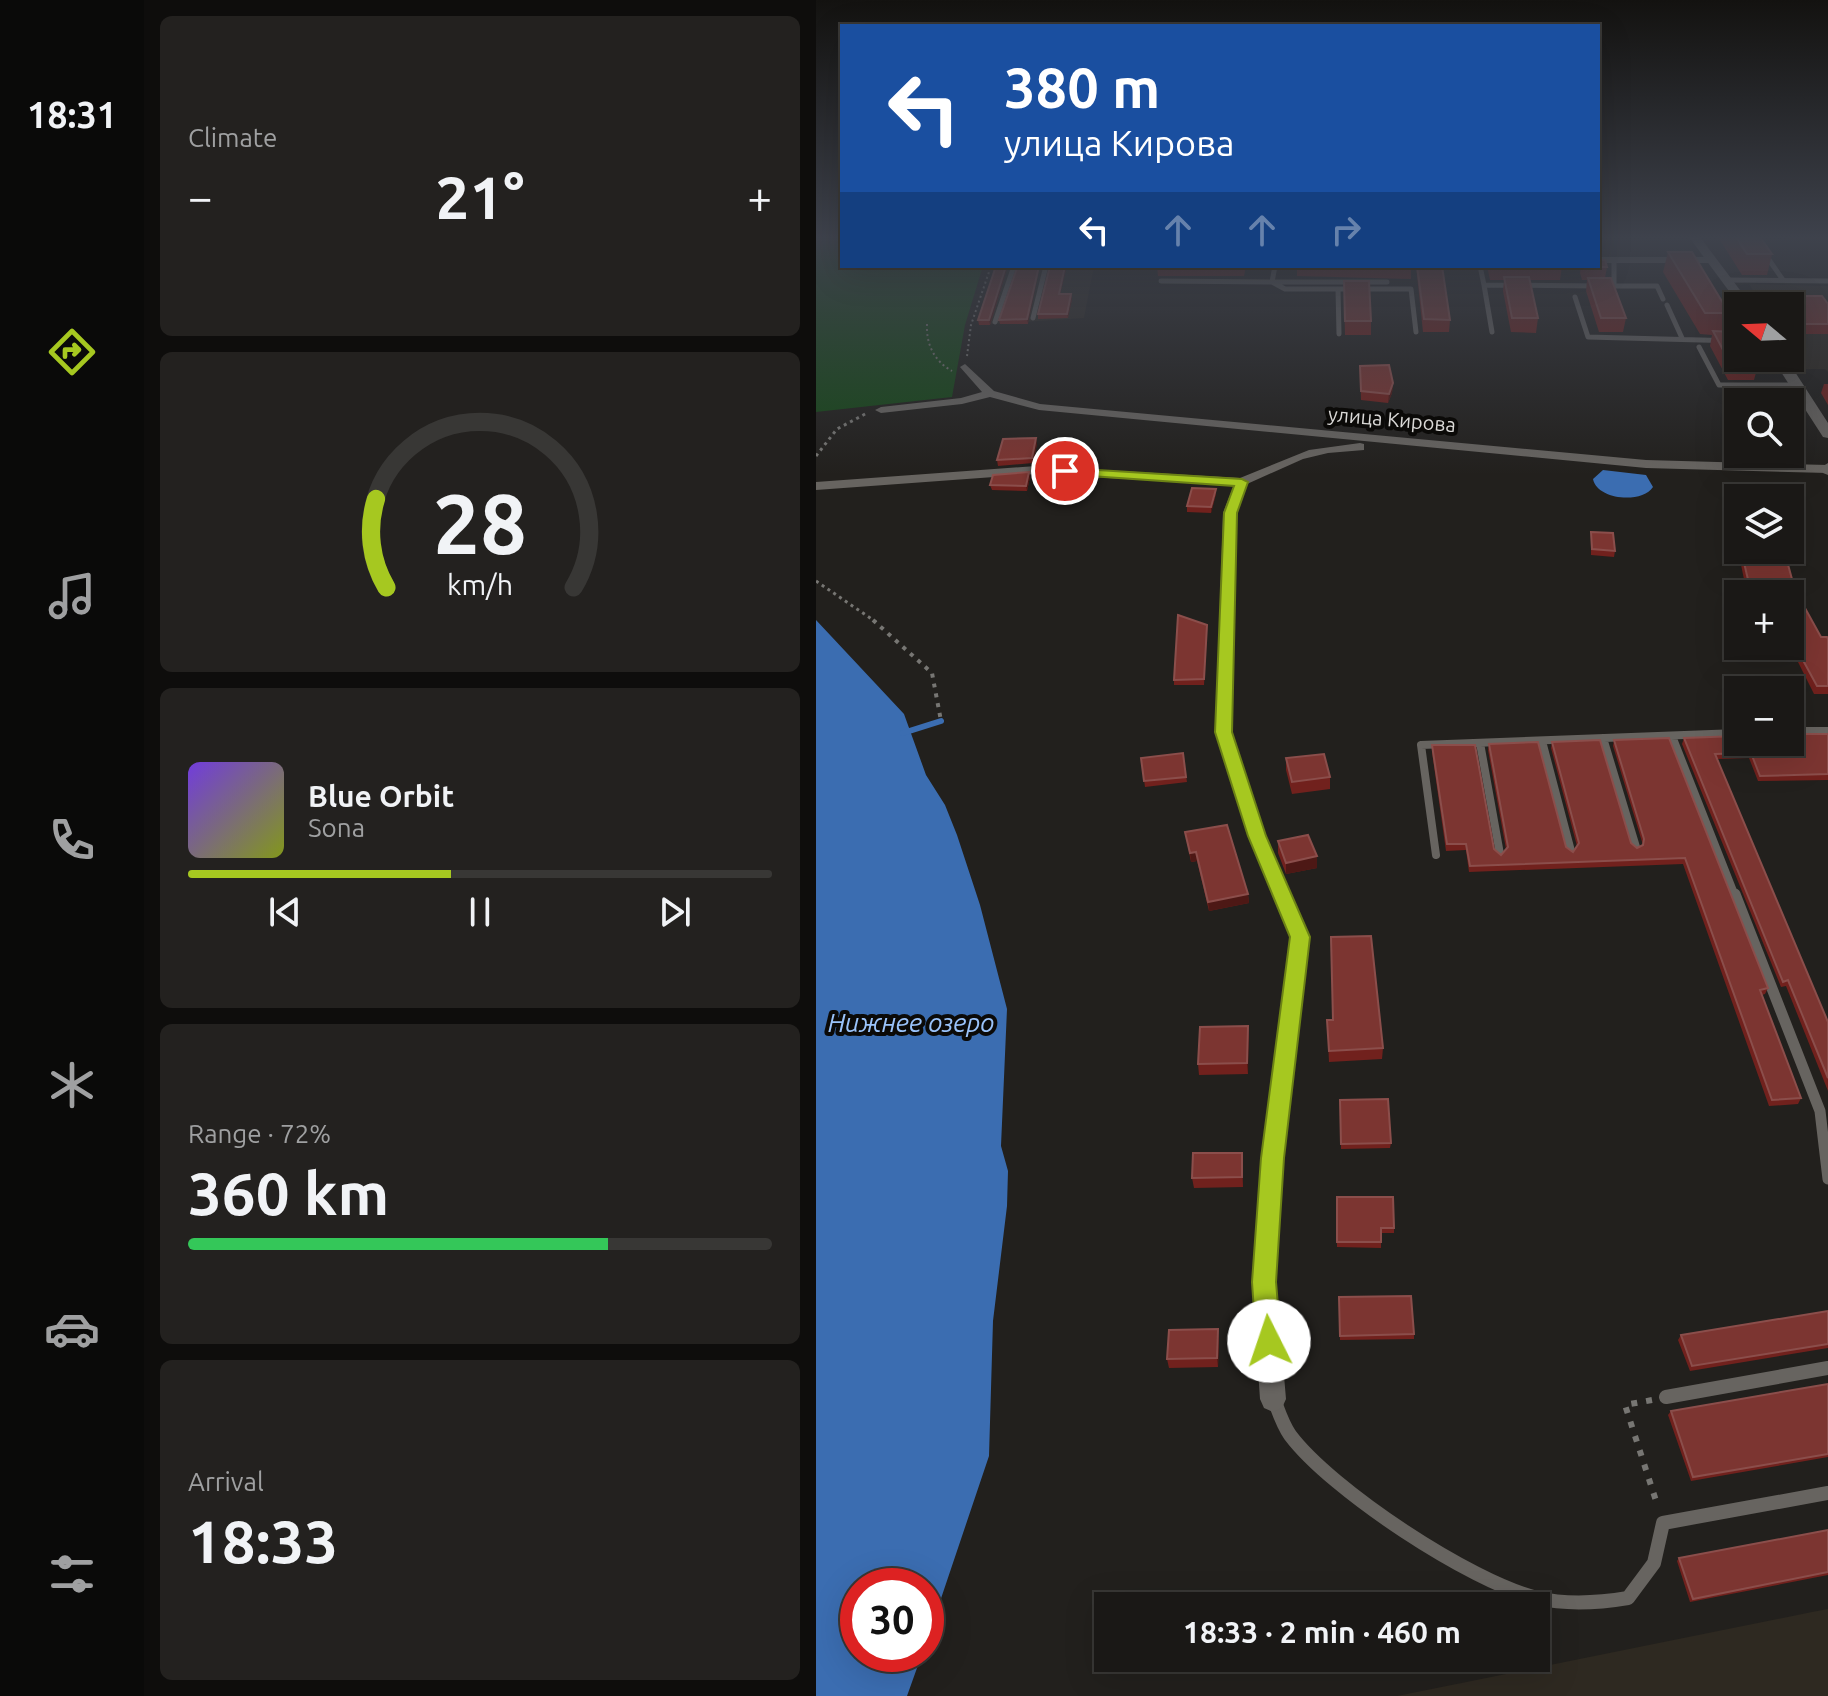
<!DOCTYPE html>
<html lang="en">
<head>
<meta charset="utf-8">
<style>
	body { margin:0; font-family:Ubuntu,sans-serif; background:#23211f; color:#f1f3f6; height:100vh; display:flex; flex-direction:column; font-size:30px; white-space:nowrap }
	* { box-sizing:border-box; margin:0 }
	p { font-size:26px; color:#9fa0a1 }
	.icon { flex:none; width:44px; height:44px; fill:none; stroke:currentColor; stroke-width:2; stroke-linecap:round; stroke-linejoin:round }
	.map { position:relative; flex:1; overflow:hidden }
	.panel { display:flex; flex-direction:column; gap:16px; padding:16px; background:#0e0d0c; width:672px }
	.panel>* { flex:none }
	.guide { position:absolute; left:24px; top:24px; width:760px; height:244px; border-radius:0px; box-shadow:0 8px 32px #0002,0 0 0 2px #383735; background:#1a4fa0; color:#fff; overflow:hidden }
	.needle { width:52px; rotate:289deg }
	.controls { position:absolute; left:908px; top:292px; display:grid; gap:16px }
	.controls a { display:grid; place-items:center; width:80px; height:80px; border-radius:0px; background:#1a1816; box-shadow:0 8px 32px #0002,0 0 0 2px #383735; font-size:40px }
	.speed { position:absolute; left:24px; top:1568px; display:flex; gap:16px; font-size:40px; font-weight:700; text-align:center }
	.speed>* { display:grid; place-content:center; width:104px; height:104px; border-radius:50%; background:#1a1816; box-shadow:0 8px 32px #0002,0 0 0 2px #383735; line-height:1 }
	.speed .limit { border:12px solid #d22; background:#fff; color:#111 }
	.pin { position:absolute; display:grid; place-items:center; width:68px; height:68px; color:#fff; margin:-34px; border:4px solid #fff; border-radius:50%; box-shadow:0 2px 8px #0007 }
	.me { position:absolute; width:88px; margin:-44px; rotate:356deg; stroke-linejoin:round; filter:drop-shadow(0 0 6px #0008) }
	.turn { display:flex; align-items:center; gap:28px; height:168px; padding:0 32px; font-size:36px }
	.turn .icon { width:104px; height:104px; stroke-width:2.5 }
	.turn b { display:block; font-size:56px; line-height:68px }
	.lanes { display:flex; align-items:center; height:76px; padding:0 32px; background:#0003; justify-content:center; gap:40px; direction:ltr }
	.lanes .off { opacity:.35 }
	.big { font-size:60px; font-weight:600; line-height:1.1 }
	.panel .widget { flex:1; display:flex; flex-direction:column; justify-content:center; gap:12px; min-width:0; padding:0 28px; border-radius:12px; background:#23211f }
	.panel .dial { align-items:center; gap:0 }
	.dial svg { height:208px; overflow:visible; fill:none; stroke:#383735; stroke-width:7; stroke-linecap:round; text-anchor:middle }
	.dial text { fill:#f1f3f6; stroke:none }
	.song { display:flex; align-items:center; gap:24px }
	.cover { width:96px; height:96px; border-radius:12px; background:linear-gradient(135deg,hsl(260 70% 55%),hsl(70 70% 35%)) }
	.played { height:8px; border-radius:4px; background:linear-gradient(90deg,#a6c820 45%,#383735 45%) }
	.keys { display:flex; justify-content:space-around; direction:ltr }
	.heat { display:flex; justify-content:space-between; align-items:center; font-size:44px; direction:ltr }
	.charge { height:12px; border-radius:6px; background:linear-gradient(90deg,#34c759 72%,#383735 0) }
	.trip { position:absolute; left:278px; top:1592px; width:456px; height:80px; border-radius:0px; background:#1a1816; box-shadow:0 8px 32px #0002,0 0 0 2px #383735; font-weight:600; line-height:80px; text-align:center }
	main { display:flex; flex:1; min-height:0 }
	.dock { display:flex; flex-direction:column; width:144px; justify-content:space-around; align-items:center; background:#0a0a09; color:#9fa0a1 }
	.dock .icon { width:56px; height:56px }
	.dock .current { color:#a6c820 }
	.dock b { font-size:36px; color:#f1f3f6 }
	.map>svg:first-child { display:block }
</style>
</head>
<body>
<main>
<nav class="dock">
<b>18:31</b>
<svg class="icon current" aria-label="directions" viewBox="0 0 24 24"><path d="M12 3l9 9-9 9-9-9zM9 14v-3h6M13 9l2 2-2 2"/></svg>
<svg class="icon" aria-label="music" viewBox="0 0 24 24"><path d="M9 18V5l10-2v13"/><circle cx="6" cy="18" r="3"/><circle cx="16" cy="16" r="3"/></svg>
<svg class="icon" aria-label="phone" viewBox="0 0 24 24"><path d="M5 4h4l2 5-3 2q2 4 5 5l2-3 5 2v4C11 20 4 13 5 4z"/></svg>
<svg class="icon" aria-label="climate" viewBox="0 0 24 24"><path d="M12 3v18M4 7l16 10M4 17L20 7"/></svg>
<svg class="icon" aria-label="car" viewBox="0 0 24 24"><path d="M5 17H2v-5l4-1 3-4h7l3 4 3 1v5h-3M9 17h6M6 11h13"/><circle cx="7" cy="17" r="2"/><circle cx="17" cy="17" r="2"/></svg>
<svg class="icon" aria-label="filters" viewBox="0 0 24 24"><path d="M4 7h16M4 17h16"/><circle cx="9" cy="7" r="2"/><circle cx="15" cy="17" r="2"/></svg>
</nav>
<section class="panel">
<div class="widget"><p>Climate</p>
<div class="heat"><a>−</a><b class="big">21°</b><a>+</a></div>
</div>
<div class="widget dial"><svg viewBox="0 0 100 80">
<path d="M14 69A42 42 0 1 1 86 69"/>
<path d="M14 69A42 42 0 0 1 10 35" stroke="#a6c820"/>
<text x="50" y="56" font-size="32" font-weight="700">28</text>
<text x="50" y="72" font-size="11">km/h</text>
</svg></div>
<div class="widget">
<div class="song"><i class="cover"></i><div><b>Blue Orbit</b><p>Sona</p></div></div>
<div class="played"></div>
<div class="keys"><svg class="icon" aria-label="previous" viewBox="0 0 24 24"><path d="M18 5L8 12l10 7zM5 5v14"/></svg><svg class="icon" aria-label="pause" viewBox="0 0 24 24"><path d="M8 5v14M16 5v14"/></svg><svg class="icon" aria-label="next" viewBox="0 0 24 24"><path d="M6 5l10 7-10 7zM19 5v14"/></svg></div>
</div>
<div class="widget"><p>Range · 72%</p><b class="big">360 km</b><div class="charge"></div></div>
<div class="widget"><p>Arrival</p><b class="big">18:33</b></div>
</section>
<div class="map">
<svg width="1012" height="1696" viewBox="0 0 1012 1696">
	<rect width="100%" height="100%" fill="#22201d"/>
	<!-- built -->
	<path fill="#2e2921" d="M183,266H278L268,318L163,325Z
		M933,284L1012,286V372L1009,369H990L974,345V306H947Z
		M1012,1609V1696H581L996,1612Z"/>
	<!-- green -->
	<path fill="#174718" d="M0,237H26V266H167L149,325L136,397L0,412Z"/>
	<!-- water -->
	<path fill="#3b6db1" d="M787,470L830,475L837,487C826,504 781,500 777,479Z
		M0,620L88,714L110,775L129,805L141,835L164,905L191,1009L185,1146L192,1171L191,1206L177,1321L173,1456L110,1643V1586H42V1654H106L91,1696H0Z"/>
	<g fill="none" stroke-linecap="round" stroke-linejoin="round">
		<!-- stream -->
		<path stroke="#3b6db1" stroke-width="6" d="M87,733L125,721"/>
		<!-- path-far3 -->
		<path stroke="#777673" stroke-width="2" stroke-dasharray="2 3" stroke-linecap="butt" d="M111,324C110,344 118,361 136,371
			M151,356L155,325L175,266"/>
		<!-- path-far2 -->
		<path stroke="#777673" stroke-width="3" stroke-dasharray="3 4" stroke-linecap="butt" d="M0,456L21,429L51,413
			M0,581L60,622"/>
		<!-- path-far1 -->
		<path stroke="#777673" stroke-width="4" stroke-dasharray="4 6" stroke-linecap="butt" d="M57,620L116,673L125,721"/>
		<!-- path -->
		<path stroke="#777673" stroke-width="6" stroke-dasharray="6 9" stroke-linecap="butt" d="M836,1400L809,1405L842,1507"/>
		<!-- service-far3 -->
		<path stroke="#676460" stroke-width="5" d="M949,254L967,280
			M798,260V286H841L847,299
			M459,266L456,282H571
			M664,266L668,285L783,286
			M198,267L215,266
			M912,280L1012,281
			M345,281L456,282L469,289H595L600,332
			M668,285L676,332
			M522,289L523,334
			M759,297L772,337L922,341
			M851,305L866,338
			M959,306L955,300H977
			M217,318L230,266
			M179,322L198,266
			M974,327L978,333
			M883,347L903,385H980"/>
		<!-- service-far2 -->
		<path stroke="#676460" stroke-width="8" d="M974,731H1012
			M856,736L919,896
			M787,738L820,847
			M726,741L755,851
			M664,743L684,854
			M620,855L605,745L922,733"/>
		<!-- service-far1 -->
		<path stroke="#676460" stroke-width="11" d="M919,894L1004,1111L1012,1179"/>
		<!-- service -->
		<path stroke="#676460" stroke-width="14" d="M850,1397L1012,1368
			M459,1402C463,1413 467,1425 474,1435C515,1490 655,1582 721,1598C751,1605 782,1603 812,1598L838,1563L847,1523L1012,1493"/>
		<!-- minor -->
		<path fill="#676460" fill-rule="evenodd" d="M782,257H894L899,260L894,263H782Z
			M149,364L178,391L224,404L830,460L1012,465V473L830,468L223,410L174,397L146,404L65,413L59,410L65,407L145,398L166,392L144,367Z
			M544,443L548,444V450L512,453L487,459L431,484L421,513L416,732L450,836L494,937L468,1158L460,1282L470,1399L466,1408L457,1412L448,1408L444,1399L436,1282L446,1158L474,937L432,836L400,732L407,513L418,485L220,474L0,490V482L220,466L424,478L493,450Z"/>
		<!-- tertiary -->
		<path fill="#676460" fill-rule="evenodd" d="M873,237H884L936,306H924Z
			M956,358H970L1012,423V438L1007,437Z
			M1012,463V475L1007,473L1004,468Z"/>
	</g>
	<!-- wall -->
	<path fill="#71211d" d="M902,237H944L956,254L951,275H926Z
		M970,237H1012V240L972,239Z
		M852,252L913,313L909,332L942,365L938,380H912L894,346L896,335L884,334L847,272Z
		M180,266H192L174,325H163L162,320Z
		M234,266H251L244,294H255L256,299L252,318L222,319V314Z
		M341,266H430L428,276H342Z
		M481,266H595V279L481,276Z
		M600,266H626L634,320L633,332H607Z
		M671,266H746L744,280H714L722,318L720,333L695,332L687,291L688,280H674Z
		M765,266L791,267L789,278L810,318L807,332H783L770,291L771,280H766L764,273Z
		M215,267L212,324H184L183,320Z
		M528,294L555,321V335H529Z
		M968,296L1012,304V334H985L974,317V306H966Z
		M544,366L577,383L576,393L572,403L545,400Z
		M1008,384H1012V405L1005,393Z
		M221,444L217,463L182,466L181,460Z
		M214,477L211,491L176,490L174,485Z
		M400,494L395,513L371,512V506Z
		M775,532L799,551L798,557L775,555Z
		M922,550H968L979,590L1005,637L1012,639V694H998L980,658L970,659L964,646H974V594H931Z
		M391,631L388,685H358V680Z
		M920,677L958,690H922V692L918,682Z
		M1012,734V780L942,781L933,758L901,759L1012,1022V1091L970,986L965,987L866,744L868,738Z
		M798,740L952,988L949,994L946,995L985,1098L982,1104L953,1106L867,864L653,872L650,850L630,851L616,752V745L678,849L685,855L690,849L672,750L673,744L750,847L757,852L761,846L735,748L736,742L815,843L821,848L827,845L797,746Z
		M367,753L371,782L329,787L325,758Z
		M470,758L514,777V789L476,794L470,770Z
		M369,832L432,894L433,903L393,911L381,861L375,862Z
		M462,841L501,868L470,874L462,853Z
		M511,1020L567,1048L566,1059L513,1062Z
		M432,1026V1074L383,1075L382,1064Z
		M524,1100L575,1143L574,1148L525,1149Z
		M426,1153L427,1187L378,1188L376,1178Z
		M521,1197L578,1228V1233H565V1248L521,1247Z
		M523,1297L598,1334V1339L524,1340Z
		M1012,1311V1348L874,1371L862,1340L865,1335Z
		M403,1338L402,1367L353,1368L351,1359Z
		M1012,1384V1457L875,1481L852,1415L855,1411Z
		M1012,1530V1575L874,1602L861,1561L863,1558Z"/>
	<!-- shaded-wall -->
	<path fill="#4d1815" d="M190,266H192L174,325L173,320Z
		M223,266H224L212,324L211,319Z
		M249,266H251L243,299V294Z
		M255,294L256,299L252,318L251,314Z
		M577,383L576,393L572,403L573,394Z
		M220,438L221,444L217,463L216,458Z
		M213,472L214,477L211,491L210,486Z
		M400,489V494L395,513V507Z
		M380,852L381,861L375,862L374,853Z
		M501,856V868L470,874V863Z
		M432,894L433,903L393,911L392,902Z
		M432,1026L433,1037L432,1074L431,1063Z
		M402,1329L403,1338L402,1367L401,1358Z"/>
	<!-- building -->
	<path fill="#7c3531" stroke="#8b4e4b" stroke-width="2" d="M920,237H944L956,254H931Z
		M852,252H876L913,313H889Z
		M782,260H789L791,267H768L782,266Z
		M180,266H190L173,320H162Z
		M216,266H223L211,319L183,320L201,268Z
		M234,266H249L243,294H255L251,314H222Z
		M601,266H626L634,320L608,319Z
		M688,277H713L722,318H696Z
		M772,278H795L810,318H785Z
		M528,281H553L555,321H529Z
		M968,296H1006L1012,304V324H988Z
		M897,331L918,332L922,334V358H938L942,365H915Z
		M573,365L577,383L573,394L545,391L544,366Z
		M220,438L216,458L181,460L187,439Z
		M213,472L210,486L174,485L177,475Z
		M376,488L400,489L395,507L371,506Z
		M775,532L797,533L799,551L776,549Z
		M925,550H968L979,590L1005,637H1011L1012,639V686H1001L982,651H973L970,646H974V594H944L941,588H934Z
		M362,615L391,625L388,679L358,680Z
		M951,676L958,690H925L920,677Z
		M974,731L979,734H1012V774L944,776L935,753L899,754L1012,1022V1078L972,980L967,982L868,738L922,736V742H974Z
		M853,738L952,988L944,990L985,1098L956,1100L869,858L654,866L650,844H631L616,745H659L678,849L685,855L692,847L673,744L722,742L750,847L757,852L763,843L736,742L784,740L815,843L821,848L827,845L828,839L798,740Z
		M367,753L370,777L328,781L325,758Z
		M508,754L514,777L476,782L470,758Z
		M411,825L432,894L392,902L380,852L374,853L369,832Z
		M492,835L501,856L470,863L462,841Z
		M555,936L567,1048L513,1051L511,1020H517L515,937Z
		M432,1026L431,1063L382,1064L384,1027Z
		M572,1099L575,1143L525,1144L524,1100Z
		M377,1153H426V1177L376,1178Z
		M521,1197H577L578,1228H565V1242H521Z
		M595,1296L598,1334L524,1336L523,1297Z
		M1012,1311V1344L876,1366L865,1335Z
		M402,1329L401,1358L351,1359L353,1330Z
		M1012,1384V1454L877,1477L855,1411Z
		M1012,1530V1572L877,1599L863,1558Z"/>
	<!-- sky -->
	<linearGradient id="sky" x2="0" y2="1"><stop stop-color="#131210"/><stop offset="0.5" stop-color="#3e424c"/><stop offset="1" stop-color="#3e424c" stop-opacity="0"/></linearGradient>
	<rect width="1012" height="475" fill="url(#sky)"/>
	<!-- route -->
	<path fill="#a6c820" stroke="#6c8215" stroke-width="2" d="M249,468L426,479L432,482L421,513L416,732L450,836L494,937L468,1158L460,1282L465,1341L462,1350L453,1353L444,1350L440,1341L436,1282L445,1158L474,937L432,836L399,732L408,513L418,486L245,474L243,471Z"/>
	<g text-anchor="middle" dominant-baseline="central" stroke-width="8" stroke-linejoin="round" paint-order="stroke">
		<!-- far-street labels -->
		<g font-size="20" fill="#dad9d7" stroke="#0b0a08">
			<text transform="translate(576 419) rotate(5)">улица Кирова</text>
		</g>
		<!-- water labels -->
		<g font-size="26" font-style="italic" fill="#9ac3fa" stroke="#0b0a08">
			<text x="95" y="1022">Нижнее озеро</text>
		</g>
	</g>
</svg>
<div class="controls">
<a><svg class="needle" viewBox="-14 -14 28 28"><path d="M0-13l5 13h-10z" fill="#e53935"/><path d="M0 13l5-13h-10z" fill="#9fa0a1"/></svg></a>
<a><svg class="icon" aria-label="search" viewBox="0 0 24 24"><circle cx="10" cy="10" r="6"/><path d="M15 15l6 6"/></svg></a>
<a><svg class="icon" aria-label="layers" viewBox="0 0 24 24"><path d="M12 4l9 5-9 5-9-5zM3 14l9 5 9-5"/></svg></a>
<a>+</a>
<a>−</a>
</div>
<div class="speed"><div class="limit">30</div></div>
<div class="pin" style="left:249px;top:471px;background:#d93025"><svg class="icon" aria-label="arrive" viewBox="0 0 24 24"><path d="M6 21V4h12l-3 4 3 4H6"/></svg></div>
<svg class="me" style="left:453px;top:1341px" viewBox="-20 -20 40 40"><circle r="19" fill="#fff"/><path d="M0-13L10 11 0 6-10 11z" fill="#a6c820"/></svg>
<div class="trip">18:33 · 2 min · 460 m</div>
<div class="guide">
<div class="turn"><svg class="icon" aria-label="left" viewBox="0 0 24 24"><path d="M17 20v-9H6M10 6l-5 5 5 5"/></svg><div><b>380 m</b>улица Кирова</div></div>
<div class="lanes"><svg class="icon" aria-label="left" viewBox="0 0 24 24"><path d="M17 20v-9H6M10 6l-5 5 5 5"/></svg><svg class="icon off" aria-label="ahead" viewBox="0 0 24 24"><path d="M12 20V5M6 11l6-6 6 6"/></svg><svg class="icon off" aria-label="ahead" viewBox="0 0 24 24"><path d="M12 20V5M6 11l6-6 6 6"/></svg><svg class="icon off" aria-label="right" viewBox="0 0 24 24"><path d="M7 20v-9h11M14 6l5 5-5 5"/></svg></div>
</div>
</div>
</main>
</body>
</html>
